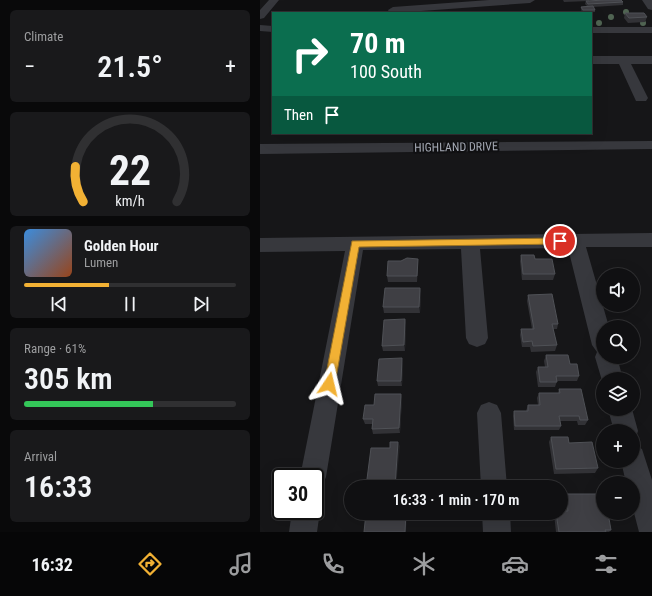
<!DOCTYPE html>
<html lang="en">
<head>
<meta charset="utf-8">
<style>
	body { margin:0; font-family:"Roboto Condensed",sans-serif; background:#19191b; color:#f1f3f6; height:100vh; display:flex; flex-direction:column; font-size:15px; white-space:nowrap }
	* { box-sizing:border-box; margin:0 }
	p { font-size:13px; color:#9c9d9f }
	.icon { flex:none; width:22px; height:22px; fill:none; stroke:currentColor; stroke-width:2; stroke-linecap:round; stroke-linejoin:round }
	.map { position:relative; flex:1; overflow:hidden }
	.sheet { display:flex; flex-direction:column; gap:10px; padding:10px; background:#09090a; width:260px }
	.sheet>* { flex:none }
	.guide { position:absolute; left:12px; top:12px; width:320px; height:122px; border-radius:0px; box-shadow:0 4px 16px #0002,0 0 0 1px #303032; background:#0b6e4f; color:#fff; overflow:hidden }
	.fabs { position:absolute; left:336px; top:268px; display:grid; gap:8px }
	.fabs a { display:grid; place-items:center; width:44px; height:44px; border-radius:50%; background:#101012; box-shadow:0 4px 16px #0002,0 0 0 1px #303032; font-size:20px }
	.speed { position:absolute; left:12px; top:468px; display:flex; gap:8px; font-size:20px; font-weight:700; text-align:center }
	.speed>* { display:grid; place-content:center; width:52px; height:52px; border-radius:50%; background:#101012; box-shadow:0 4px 16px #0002,0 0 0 1px #303032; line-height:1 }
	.speed .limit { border:2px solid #111; border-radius:6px; background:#fff; color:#111 }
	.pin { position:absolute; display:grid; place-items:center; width:34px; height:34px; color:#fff; margin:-17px; border:2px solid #fff; border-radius:50%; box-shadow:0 1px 4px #0007 }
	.me { position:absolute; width:44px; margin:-22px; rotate:10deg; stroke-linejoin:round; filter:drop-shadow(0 0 3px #0008) }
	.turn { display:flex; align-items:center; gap:14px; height:84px; padding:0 12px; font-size:18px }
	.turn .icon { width:52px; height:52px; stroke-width:2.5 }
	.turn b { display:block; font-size:28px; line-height:34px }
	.then { display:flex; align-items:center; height:38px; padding:0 12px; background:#0003; gap:8px; font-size:15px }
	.big { font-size:30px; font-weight:600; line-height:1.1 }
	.sheet .widget { flex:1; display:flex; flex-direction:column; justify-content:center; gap:6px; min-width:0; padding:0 14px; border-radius:6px; background:#19191b }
	.sheet .dial { align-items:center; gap:0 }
	.dial svg { height:104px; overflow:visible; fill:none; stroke:#303032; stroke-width:7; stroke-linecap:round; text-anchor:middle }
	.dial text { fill:#f1f3f6; stroke:none }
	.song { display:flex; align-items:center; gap:12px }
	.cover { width:48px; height:48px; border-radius:6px; background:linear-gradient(135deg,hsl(210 70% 55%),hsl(20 70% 35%)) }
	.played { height:4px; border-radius:2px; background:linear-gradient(90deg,#f2b134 40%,#303032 40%) }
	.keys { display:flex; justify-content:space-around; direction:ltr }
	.heat { display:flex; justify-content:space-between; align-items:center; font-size:22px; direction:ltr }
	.charge { height:6px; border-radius:3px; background:linear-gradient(90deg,#34c759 61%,#303032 0) }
	.trip { position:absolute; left:84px; top:480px; width:224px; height:40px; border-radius:20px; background:#101012; box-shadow:0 4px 16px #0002,0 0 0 1px #303032; font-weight:600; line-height:40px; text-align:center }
	.dock { display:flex; height:64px; justify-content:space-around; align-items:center; background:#060607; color:#9c9d9f }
	.dock .icon { width:28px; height:28px }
	.dock .active { color:#f2b134 }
	.dock b { font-size:18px; color:#f1f3f6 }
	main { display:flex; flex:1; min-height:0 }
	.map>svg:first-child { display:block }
</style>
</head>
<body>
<main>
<section class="sheet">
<div class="widget"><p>Climate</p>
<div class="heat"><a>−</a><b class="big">21.5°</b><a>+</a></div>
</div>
<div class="widget dial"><svg viewBox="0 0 100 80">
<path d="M14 69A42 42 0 1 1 86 69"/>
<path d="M14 69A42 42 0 0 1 8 42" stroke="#f2b134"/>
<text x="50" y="56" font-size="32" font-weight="700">22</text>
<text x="50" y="72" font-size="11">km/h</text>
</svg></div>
<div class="widget">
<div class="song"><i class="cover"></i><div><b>Golden Hour</b><p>Lumen</p></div></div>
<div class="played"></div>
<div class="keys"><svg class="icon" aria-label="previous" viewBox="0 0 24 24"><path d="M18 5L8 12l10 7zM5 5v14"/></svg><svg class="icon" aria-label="pause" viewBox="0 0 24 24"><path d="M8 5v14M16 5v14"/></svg><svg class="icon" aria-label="next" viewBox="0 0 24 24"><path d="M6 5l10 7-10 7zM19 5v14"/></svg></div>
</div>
<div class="widget"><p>Range · 61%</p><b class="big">305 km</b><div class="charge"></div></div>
<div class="widget"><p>Arrival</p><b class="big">16:33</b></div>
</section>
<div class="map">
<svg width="392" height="532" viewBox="0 0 392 532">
	<rect width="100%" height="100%" fill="#161618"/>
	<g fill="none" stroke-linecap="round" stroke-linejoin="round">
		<!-- minor -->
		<path fill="#37383d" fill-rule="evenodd" d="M9,0H19L4,18L0,19V10Z
			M229,0H275L270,3L134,13L129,12L128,10L133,7Z
			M382,0H392V10L388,9Z
			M0,25L13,26V32L0,31Z
			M331,27H392V33H331Z
			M331,56H392V64H371L388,98L386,101H376L359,64H331Z
			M392,141V149L0,154V144Z
			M392,233V247H326L349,327H343V357H357L363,379H343V384L335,357L337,352L332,345L308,248L220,249L228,338L225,344L217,347L209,344L206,338L201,249L103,250L66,477L62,486L55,489V477H40L85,251L0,252V238Z
			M229,402L237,405L241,413L247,487H221L217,413L221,405Z
			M348,409H372L378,431L375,440H373V431H354Z
			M373,445L382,449L392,480V532H379L373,509V483H366L361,461H373Z
			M55,501L60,511L57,532H29L32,511H55Z
			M222,513H250L251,532H223Z"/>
	</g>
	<!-- trees -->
	<g fill="#506452">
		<circle cx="366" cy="12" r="3"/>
		<circle cx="351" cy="17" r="3"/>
		<circle cx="339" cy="23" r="3"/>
		<circle cx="383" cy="23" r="3"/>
	</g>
	<!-- wall -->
	<path fill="#323236" d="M303,0H329V1L304,2Z
		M326,1L363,2V5L333,7L335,10V12L322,13L321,9V7L327,6L325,4Z
		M365,13L387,17L385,22L368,23L364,18Z
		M261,255L275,259L295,274L293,280H262L260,261Z
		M158,259V264L157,282H128L127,276L141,261Z
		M160,288L161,293L160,313H124L123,307Z
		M268,295L298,324L297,329H293L297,345L295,351L271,352L270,347H262L260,335L261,329H272L267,301Z
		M145,319L146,325L145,351H123L122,346Z
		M286,355L310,364L319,376L317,381H297L295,387H278L276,372L278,367H285L284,361Z
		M143,364L142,386H118L117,381Z
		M299,389L328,420L325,425H318L317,421H300L301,426L299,430H254L253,416L254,411H266L268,405H278L277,398L279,393H298Z
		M141,394L142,399L140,433L113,434L112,429V424H105L103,419L114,405Z
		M291,437L309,443L338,468L335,473L294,474L289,442Z
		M306,494L339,504L351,530L349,532H296L294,514L295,513H301L305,511L303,498Z"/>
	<!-- shaded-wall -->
	<path fill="#212124" d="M160,288L161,293L160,313L159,307Z
		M145,319L146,325L145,351L144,345Z
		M142,358L143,364L142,386L141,381Z
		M141,394L142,399L140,433L139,428Z
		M138,442L140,446L136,487H135Z
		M146,513H147L146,532H145Z"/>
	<!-- building -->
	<path fill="#3f3f44" stroke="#4f5156" d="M346,0H361L363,2L328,4L326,1Z
		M333,6L335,10H323L321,7Z
		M365,13H384L387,17L369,18Z
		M261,255H274L275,259H292L295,274H263Z
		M147,258L158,259L157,276H127L128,261H141Z
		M125,288H160L159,307H123Z
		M292,294L298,324H292L297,345L273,346L272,341L263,342L261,329H274L268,295Z
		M145,319L144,345L122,346L124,320Z
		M286,355H308L310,364H317L319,376H296L297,382H280L278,367H288Z
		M142,358L141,381H117L119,359Z
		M299,389H321L328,420H320L319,416H299L301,426H255L254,411H268V405H280L279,393H300Z
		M115,394H141L139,428L112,429L113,419H103L105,405H114Z
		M291,437H308L309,443L332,442L338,468L296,469Z
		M130,442H138L135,487H106L111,448H130Z
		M306,494H337L339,504H343V513H348L351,530H345L346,532H299L296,513H301V511H308Z
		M106,513H146L145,532H104Z"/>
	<!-- route -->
	<path fill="#f2b134" stroke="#9d7322" d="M300,238L305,241L300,244L99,247L75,384L73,387L69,389L66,387L64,384L92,241Z"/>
	<g text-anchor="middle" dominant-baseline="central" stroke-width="4" stroke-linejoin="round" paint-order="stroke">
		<!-- far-street labels -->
		<g font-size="12" fill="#a8adb8" stroke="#111113">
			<text transform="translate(196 147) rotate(-1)">HIGHLAND DRIVE</text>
		</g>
	</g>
</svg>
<div class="fabs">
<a><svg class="icon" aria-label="sound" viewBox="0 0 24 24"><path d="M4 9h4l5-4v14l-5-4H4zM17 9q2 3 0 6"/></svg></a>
<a><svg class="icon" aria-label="search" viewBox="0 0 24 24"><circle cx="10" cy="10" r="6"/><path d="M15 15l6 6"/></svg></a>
<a><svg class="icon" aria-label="layers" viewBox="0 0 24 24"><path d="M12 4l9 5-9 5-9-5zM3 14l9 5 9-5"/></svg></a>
<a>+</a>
<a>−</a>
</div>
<div class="speed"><div class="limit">30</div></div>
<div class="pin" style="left:300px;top:241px;background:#d93025"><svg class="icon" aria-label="arrive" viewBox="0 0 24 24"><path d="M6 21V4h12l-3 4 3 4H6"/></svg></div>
<svg class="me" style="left:69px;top:384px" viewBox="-20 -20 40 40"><path d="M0-17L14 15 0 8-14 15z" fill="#f2b134" stroke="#fff" stroke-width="4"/></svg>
<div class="trip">16:33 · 1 min · 170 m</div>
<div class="guide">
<div class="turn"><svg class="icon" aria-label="right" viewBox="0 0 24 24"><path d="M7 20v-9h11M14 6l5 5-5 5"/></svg><div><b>70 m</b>100 South</div></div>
<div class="then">Then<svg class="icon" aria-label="arrive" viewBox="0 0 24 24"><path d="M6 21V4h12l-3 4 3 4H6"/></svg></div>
</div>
</div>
</main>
<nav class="dock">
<b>16:32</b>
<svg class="icon active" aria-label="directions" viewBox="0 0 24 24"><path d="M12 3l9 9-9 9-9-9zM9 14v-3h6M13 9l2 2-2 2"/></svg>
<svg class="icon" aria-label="music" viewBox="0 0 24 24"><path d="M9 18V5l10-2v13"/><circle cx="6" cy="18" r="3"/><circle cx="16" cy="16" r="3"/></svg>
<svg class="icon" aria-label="phone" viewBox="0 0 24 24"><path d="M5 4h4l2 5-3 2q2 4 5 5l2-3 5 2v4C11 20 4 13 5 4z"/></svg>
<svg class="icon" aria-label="climate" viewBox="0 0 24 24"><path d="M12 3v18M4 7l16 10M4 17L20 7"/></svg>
<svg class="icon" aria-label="car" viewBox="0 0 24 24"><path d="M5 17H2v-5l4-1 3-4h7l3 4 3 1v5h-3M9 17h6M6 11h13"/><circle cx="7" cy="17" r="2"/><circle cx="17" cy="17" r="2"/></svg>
<svg class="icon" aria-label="filters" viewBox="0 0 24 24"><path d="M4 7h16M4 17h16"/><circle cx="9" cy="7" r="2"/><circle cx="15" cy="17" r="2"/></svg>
</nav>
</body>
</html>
